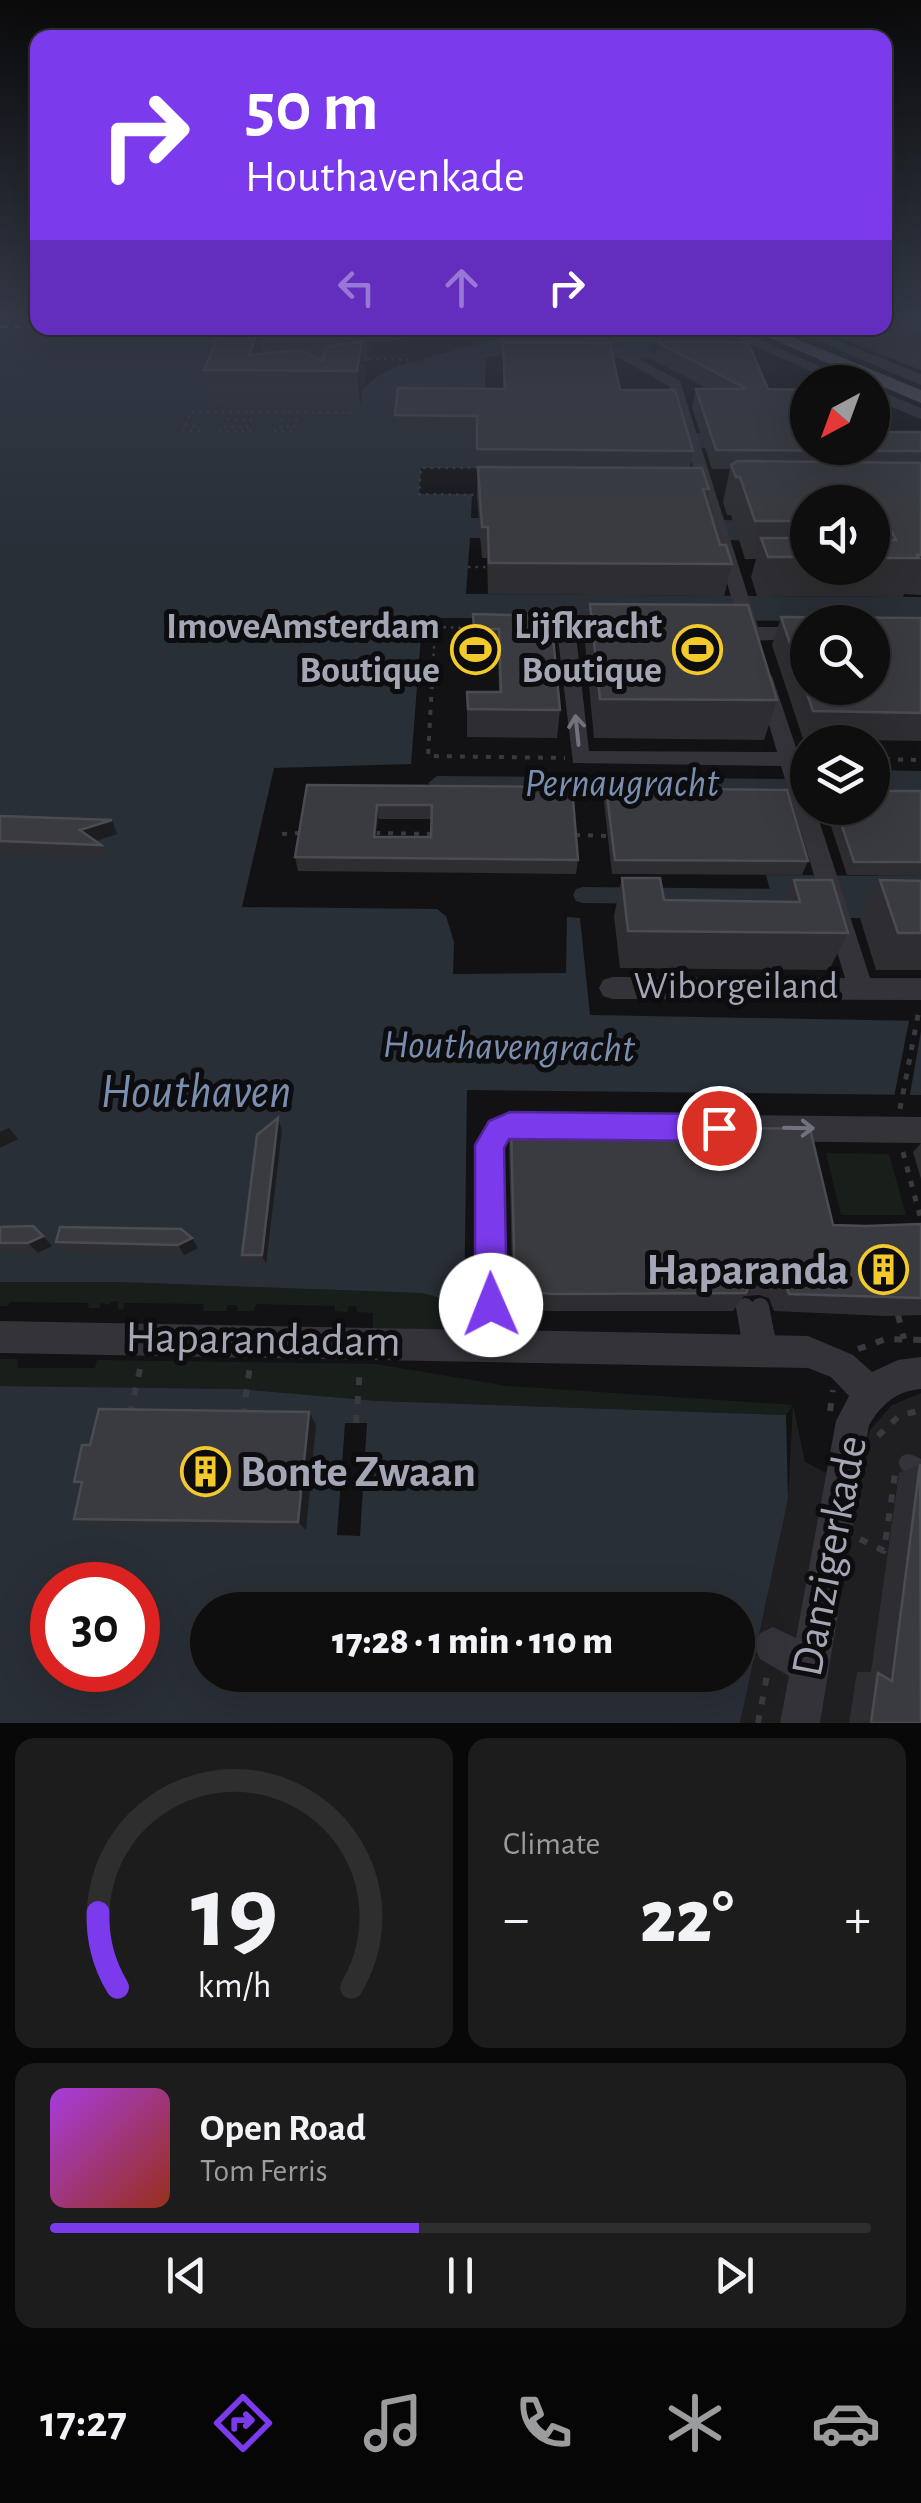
<!DOCTYPE html>
<html lang="en">
<head>
<meta charset="utf-8">
<style>
	body { margin:0; font-family:"Alegreya Sans",sans-serif; background:#1c1c1d; color:#f1f3f6; height:100vh; display:flex; flex-direction:column; font-size:38px; white-space:nowrap }
	* { box-sizing:border-box; margin:0 }
	p { font-size:32px; color:#9b9c9e }
	.icon { flex:none; width:55px; height:55px; fill:none; stroke:currentColor; stroke-width:2; stroke-linecap:round; stroke-linejoin:round }
	.map { position:relative; height:1723px; overflow:hidden }
	.side { display:flex; flex-direction:column; gap:15px; padding:15px; background:#080808; flex:1 }
	.side>* { flex:none }
	.hud { position:absolute; left:30px; top:30px; width:862px; height:305px; border-radius:20px; box-shadow:0 10px 40px #0002,0 0 0 2px #2e2e2f; background:#7c3aed; color:#fff; overflow:hidden }
	.needle { width:65px; rotate:221deg }
	.controls { position:absolute; left:790px; top:365px; display:grid; gap:20px }
	.controls a { display:grid; place-items:center; width:100px; height:100px; border-radius:50%; background:#0e0e0f; box-shadow:0 10px 40px #0002,0 0 0 2px #2e2e2f; font-size:50px }
	.speed { position:absolute; left:30px; top:1562px; display:flex; gap:20px; font-size:50px; font-weight:700; text-align:center }
	.speed>* { display:grid; place-content:center; width:130px; height:130px; border-radius:50%; background:#0e0e0f; box-shadow:0 10px 40px #0002,0 0 0 2px #2e2e2f; line-height:1 }
	.speed .limit { border:15px solid #d22; background:#fff; color:#111 }
	.pin { position:absolute; display:grid; place-items:center; width:85px; height:85px; color:#fff; margin:-42px; border:5px solid #fff; border-radius:50%; box-shadow:0 2px 10px #0007 }
	.me { position:absolute; width:110px; margin:-55px; rotate:359deg; stroke-linejoin:round; filter:drop-shadow(0 0 8px #0008) }
	.turn { display:flex; align-items:center; gap:35px; height:210px; padding:0 50px; font-size:45px }
	.turn .icon { width:130px; height:130px; stroke-width:2.5 }
	.turn b { display:block; font-size:70px; line-height:85px }
	.lanes { display:flex; align-items:center; height:95px; padding:0 50px; background:#0003; justify-content:center; gap:50px; direction:ltr }
	.lanes .off { opacity:.35 }
	.big { font-size:75px; font-weight:800; line-height:1.1 }
	.side .card { flex:1; display:flex; flex-direction:column; justify-content:center; gap:15px; min-width:0; padding:0 35px; border-radius:20px; background:#1c1c1d }
	.side .dial { align-items:center; gap:0 }
	.dial svg { height:260px; overflow:visible; fill:none; stroke:#2e2e2f; stroke-width:7; stroke-linecap:round; text-anchor:middle }
	.dial text { fill:#f1f3f6; stroke:none }
	.song { display:flex; align-items:center; gap:30px }
	.cover { width:120px; height:120px; border-radius:15px; background:linear-gradient(135deg,hsl(280 70% 55%),hsl(10 70% 35%)) }
	.played { height:10px; border-radius:5px; background:linear-gradient(90deg,#7c3aed 45%,#2e2e2f 45%) }
	.keys { display:flex; justify-content:space-around; direction:ltr }
	.heat { display:flex; justify-content:space-between; align-items:center; font-size:55px; direction:ltr }
	.side .tiles { flex:1; display:grid; gap:15px; grid-template-columns:1fr 1fr }
	.card:last-child { grid-column:span 2 }
	.trip { position:absolute; left:190px; top:1592px; width:565px; height:100px; border-radius:50px; background:#0e0e0f; box-shadow:0 10px 40px #0002,0 0 0 2px #2e2e2f; font-weight:800; line-height:100px; text-align:center }
	.tabs { display:flex; height:160px; justify-content:space-around; align-items:center; background:#060606; color:#9b9c9e }
	.tabs .icon { width:70px; height:70px }
	.tabs .on { color:#7c3aed }
	.tabs b { font-size:45px; color:#f1f3f6 }
	.map>svg:first-child { display:block }
</style>
</head>
<body>
<div class="map">
<svg width="921" height="1723" viewBox="0 0 921 1723">
	<rect width="100%" height="100%" fill="#121214"/>
	<!-- built -->
	<path fill="#1f1e21" d="M921,1393V1723H736L788,1499L793,1405L805,1462L854,1487L870,1430L892,1405Z"/>
	<!-- green -->
	<path fill="#181f1a" d="M826,1153L889,1154L906,1215H841Z
		M0,1282H117L422,1293L436,1295L449,1304L446,1337L373,1328V1313L357,1312L356,1306H349L347,1312L335,1311V1306L256,1304L254,1311H238L237,1305H228L226,1311H203L204,1304L124,1303L123,1309H118V1301L111,1302L110,1305L101,1303L99,1308H88L89,1303L10,1302L8,1306H0Z
		M0,1359H18L17,1368H95L97,1360L375,1364L507,1386L793,1405L786,1415L376,1401L240,1389L0,1386Z"/>
	<!-- water -->
	<path fill="#292f37" fill-rule="evenodd" d="M0,314H37L38,328H449L385,342H236L359,407L363,389L376,377L398,366L534,328H655L671,332L648,349L658,356L655,360L515,352L486,358L484,406L397,433H705L710,448H478L477,468H421L419,494H472L471,518L807,521V541L470,538L466,594L921,597V622L321,617L334,623H422L411,764L274,768L242,907L437,909L446,916L454,942L453,974L566,973L567,917L580,918L590,1015L921,1021V1095L467,1090L464,1315L441,1298L422,1293L117,1282H0Z
		M873,770L921,771V805L873,804Z
		M766,875L921,876V919L777,917Z
		M0,1386L240,1389L377,1401L786,1415L788,1499L740,1723H0ZM52,1585H138V1670H52ZM208,1610H738V1675H208Z"/>
	<!-- pier -->
	<path fill="#121214" d="M910,1016H921V1031L909,1100H902L894,1097Z
		M345,1423H367L360,1536L337,1535Z"/>
	<g fill="none" stroke-linecap="round" stroke-linejoin="round">
		<!-- canal -->
		<path fill="#292f37" fill-rule="evenodd" d="M437,776L801,779L808,781V791L437,790L428,783Z
			M583,887L799,889L806,891L809,897L806,903L799,905L583,903L576,901L573,895L576,889Z"/>
		<!-- ferry -->
		<path stroke="#7a8fb0" stroke-width="2.5" stroke-dasharray="8 6" stroke-linecap="butt" d="M0,327L38,326"/>
		<!-- path-far3 -->
		<path stroke="#393a40" stroke-width="2.5" stroke-dasharray="2.5 5" stroke-linecap="butt" d="M390,333L423,334
			M369,359L413,360
			M227,419L253,420
			M281,420H296
			M872,420H888
			M185,426H198
			M224,427H251
			M279,427H294
			M200,431L183,430L191,412L358,413
			M219,431H253
			M274,431H293L298,412
			M481,495L419,494L421,468H482
			M468,567H492
			M333,620L332,624H322L323,618L425,620L435,627
			M432,686L435,627L474,628"/>
		<!-- path-far2 -->
		<path stroke="#393a40" stroke-width="4" stroke-dasharray="5 8" stroke-linecap="butt" d="M432,684L428,756L565,758
			M872,759L921,760
			M375,833L435,834
			M282,834L300,833
			M575,835L610,836"/>
		<!-- path-far1 -->
		<path stroke="#393a40" stroke-width="5" stroke-dasharray="6 9" stroke-linecap="butt" d="M900,1109L919,1010
			M903,1152L921,1220"/>
		<!-- path -->
		<path stroke="#393a40" stroke-width="6" stroke-dasharray="8 11" stroke-linecap="butt" d="M898,1315L904,1339
			M858,1349L886,1339L921,1340
			M830,1411L833,1390
			M130,1414L141,1365
			M243,1416L250,1366
			M356,1423L360,1368
			M878,1436L899,1416L921,1410
			M312,1466H342
			M860,1539L884,1551L895,1474
			M758,1723L767,1675"/>
		<!-- service -->
		<path stroke="#333339" stroke-width="18" d="M745,1307L752,1347
			M760,1307L768,1347
			M908,1463L921,1469"/>
		<!-- minor -->
		<path fill="#333339" fill-rule="evenodd" d="M567,328H581L680,381L758,627H808V638L752,641L730,636V628L740,627L669,386Z
			M566,625H614L623,630L614,635H576L589,751L777,752L756,680L765,674L772,676L808,783V808H815L870,978H921V1000L612,999L603,996L599,988L603,980L612,977L845,978L781,766L573,763L557,630Z
			M518,1113L553,1117L557,1126L553,1135L511,1140L503,1147L508,1330L808,1336L853,1355L872,1372L898,1360L921,1357V1389C896,1391 882,1404 869,1425L820,1723H780L789,1676L760,1659L754,1646L760,1633L773,1627L796,1638L836,1421L849,1396L831,1377L808,1368L0,1353V1321L476,1330L475,1145L489,1123Z
			M645,1114L921,1117V1143L645,1140L635,1136L631,1127L635,1118Z"/>
		<!-- tertiary -->
		<path fill="#333339" fill-rule="evenodd" d="M715,328H733L855,382H835Z
			M788,328H807L921,374V385Z
			M872,388L921,408V419L872,399Z"/>
		<!-- trunk -->
		<path fill="#575861" fill-rule="evenodd" d="M746,328H770L921,390V403Z"/>
	</g>
	<!-- wall -->
	<path fill="#2e2e32" fill-rule="evenodd" d="M885,314H921V370L813,328H885Z
		M213,328H370L371,343L368,361H364L365,376L360,407L211,406L204,370L216,342Z
		M503,342L620,390L693,451L690,468L709,489L707,500L720,545L732,564L724,596L488,594L487,558H482L477,498V434H396L395,415L503,389Z
		M657,342L768,389L879,432H921V595L904,594L903,597L757,596L751,577L756,559H745L731,515H727L723,502L730,469H712L692,408L696,389H708L654,360ZM808,502H872V568H808Z
		M590,604L777,700L764,740L594,738L585,643Z
		M473,614L551,616L560,710L557,738L467,737V692H499L498,657H474Z
		M781,617L921,618V741L803,739L772,645Z
		M307,785L572,787L578,860L576,874L298,871L295,857ZM378,819H431V837H376Z
		M606,788L808,861L802,875L612,874L604,802Z
		M921,791V876L847,875L825,808H872Z
		M0,816L112,820L117,834L95,841L101,845L107,859L0,854Z
		M622,878L664,900L784,902L794,880L848,933L829,970L620,968L614,916Z
		M880,880L921,881V970H876L860,918Z
		M278,1118L282,1130L266,1264L247,1265L242,1255Z
		M511,1125L833,1225L866,1226L921,1224V1315L886,1316L774,1311L769,1298L759,1295L744,1296L733,1311H549L513,1307L509,1148Z
		M921,1143V1179L913,1152Z
		M0,1227L52,1246L38,1253L0,1252Z
		M60,1227L198,1248L184,1255L66,1252L56,1242Z
		M316,1425L306,1530L94,1526L74,1519L81,1485L74,1482Z
		M920,1464L921,1723H849L857,1672H871L899,1473Z"/>
	<!-- shaded-wall -->
	<path fill="#1d1d20" d="M259,328L264,362L249,355Z
		M365,328H370L371,343L368,361Z
		M362,341L365,376L360,407L357,371Z
		M377,805L378,819L375,851L374,837Z
		M112,820L117,834L87,844L80,830Z
		M278,1118L282,1130L266,1264L262,1255Z
		M9,1128L18,1139L0,1148V1132Z
		M43,1236L52,1246L38,1253L28,1243Z
		M192,1238L198,1248L184,1255L178,1245Z
		M309,1412L316,1425L306,1530L298,1522Z"/>
	<!-- building -->
	<path fill="#3a3b40" stroke="#4b4c52" stroke-width="2.5" fill-rule="evenodd" d="M885,314H921V332L885,318Z
		M222,328H259L249,355L301,350L322,361L326,347L362,341L357,371L204,370Z
		M503,342L610,343L620,390H675L693,451L477,449V416L395,415L398,388L505,389Z
		M657,342H748L768,389L808,390V448H872V420L879,432H921V451L716,450L696,389H747Z
		M737,461L921,463V555H917L919,558H872V540H896L880,510L872,509V502H808V521H755L740,477H736L731,465Z
		M478,467L702,468L709,489H703L720,545H726L732,564L489,563L488,527H482Z
		M761,538H808V557H768Z
		M590,604L748,605L777,700L600,699Z
		M473,614L551,616L560,710L468,709L467,692H501L499,629H474Z
		M781,617L921,618V713L813,711ZM808,622H872V688H808Z
		M307,785L572,787L578,860L295,857ZM377,805H432L431,837H374Z
		M606,788L787,790L808,861L615,860Z
		M872,791H921V862H854L836,808H872Z
		M0,816L112,820L80,830L101,845L0,841Z
		M622,878H660L664,900L800,902L794,880H832L848,933L628,931Z
		M880,880L921,881V933H898Z
		M278,1118L262,1255H242L257,1135Z
		M511,1125L810,1129L833,1225L866,1226L921,1224V1298L789,1294L784,1280L773,1277L751,1279L746,1293L553,1294L515,1290Z
		M33,1226L43,1236L28,1243H0V1227Z
		M60,1227L181,1229L192,1238L178,1245L56,1242Z
		M99,1409L309,1412L298,1522L74,1519L82,1482H74L82,1445H90Z
		M920,1464L921,1723H871L878,1673L892,1681Z"/>
	<!-- one-way arrows -->
	<defs><path id="oneway-shaft" d="M-6 0H5M1.5-3L5.5 0L1.5 3" fill="none" stroke-width="1.6" stroke-linecap="round" stroke-linejoin="round" transform="scale(2.5)"/></defs>
	<g stroke="#71727d">
		<use href="#oneway-shaft" transform="translate(577 730) rotate(-96)"/>
		<use href="#oneway-shaft" transform="translate(799 1128) rotate(1)"/>
	</g>
	<!-- sky -->
	<linearGradient id="sky" x2="0" y2="1"><stop stop-color="#0a0a0b"/><stop offset="0.57" stop-color="#333945"/><stop offset="1" stop-color="#333945" stop-opacity="0"/></linearGradient>
	<rect width="921" height="555" fill="url(#sky)"/>
	<!-- route -->
	<path fill="#7c3aed" stroke="#51269a" stroke-width="2.5" d="M510,1112L719,1114L729,1118L733,1128L729,1137L719,1141L509,1139L504,1148L507,1305L502,1316L491,1321L480,1316L475,1305V1145L489,1121Z"/>
	<!-- icons -->
	<defs>
		<symbol id="stadium-ring" viewBox="-11 -11 22 22"><circle r="9.5" fill="#0d0d0f" stroke="#f3ca2b" stroke-width="1.5"/><path d="M0-5a6.5 5 0 1 0 0 10a6.5 5 0 1 0 0-10ZM-3.5-1.8h7v3.6h-7Z" fill="#f3ca2b"/></symbol>
		<symbol id="building-ring" viewBox="-11 -11 22 22"><circle r="9.5" fill="#0d0d0f" stroke="#f3ca2b" stroke-width="1.5"/><path d="M-4-6H4V6H1V3H-1V6H-4ZM-2.5-4.3h1.7v1.8h-1.7ZM.8-4.3h1.7v1.8H.8ZM-2.5-1h1.7V.8h-1.7ZM.8-1h1.7V.8H.8Z" fill="#f3ca2b"/></symbol>
	</defs>
	<g fill-rule="evenodd">
		<use href="#stadium-ring" x="448" y="622" width="55" height="55"/>
		<use href="#stadium-ring" x="670" y="622" width="55" height="55"/>
		<use href="#building-ring" x="856" y="1242" width="55" height="55"/>
		<use href="#building-ring" x="178" y="1444" width="55" height="55"/>
	</g>
	<g text-anchor="middle" dominant-baseline="central" stroke-width="10" stroke-linejoin="round" paint-order="stroke">
		<!-- poi labels -->
		<g font-size="38" font-weight="bold" fill="#a3a6b4" stroke="#0d0d0f" text-anchor="end">
			<text x="440" y="627">ImoveAmsterdam<tspan x="440" dy="44">Boutique</tspan></text>
			<text x="662" y="627">Lijfkracht<tspan x="662" dy="44">Boutique</tspan></text>
		</g>
		<!-- street labels -->
		<g font-size="38" fill="#a3a6b4" stroke="#0d0d0f">
			<text x="736" y="987">Wiborgeiland</text>
		</g>
		<!-- water labels -->
		<g font-size="40" font-style="italic" fill="#7a8fb0" stroke="#0d0d0f">
			<text x="622" y="784">Pernaugracht</text>
			<text transform="translate(509 1047) rotate(1)">Houthavengracht</text>
		</g>
		<!-- near-poi labels -->
		<g font-size="45" font-weight="bold" fill="#a3a6b4" stroke="#0d0d0f" text-anchor="end">
			<text x="849" y="1270">Haparanda</text>
			<text x="240" y="1472" text-anchor="start">Bonte Zwaan</text>
		</g>
		<!-- near-street labels -->
		<g font-size="45" fill="#a3a6b4" stroke="#0d0d0f">
			<text transform="translate(263 1340) rotate(1)">Haparandadam</text>
			<text transform="translate(830 1556) rotate(-79)">Danzigerkade</text>
		</g>
		<!-- near-water labels -->
		<g font-size="48" font-style="italic" fill="#7a8fb0" stroke="#0d0d0f">
			<text x="196" y="1093">Houthaven</text>
		</g>
	</g>
</svg>
<div class="controls">
<a><svg class="needle" viewBox="-14 -14 28 28"><path d="M0-13l5 13h-10z" fill="#e53935"/><path d="M0 13l5-13h-10z" fill="#9b9c9e"/></svg></a>
<a><svg class="icon" aria-label="sound" viewBox="0 0 24 24"><path d="M4 9h4l5-4v14l-5-4H4zM17 9q2 3 0 6"/></svg></a>
<a><svg class="icon" aria-label="search" viewBox="0 0 24 24"><circle cx="10" cy="10" r="6"/><path d="M15 15l6 6"/></svg></a>
<a><svg class="icon" aria-label="layers" viewBox="0 0 24 24"><path d="M12 4l9 5-9 5-9-5zM3 14l9 5 9-5"/></svg></a>
</div>
<div class="speed"><div class="limit">30</div></div>
<div class="pin" style="left:719px;top:1128px;background:#d93025"><svg class="icon" aria-label="arrive" viewBox="0 0 24 24"><path d="M6 21V4h12l-3 4 3 4H6"/></svg></div>
<svg class="me" style="left:491px;top:1305px" viewBox="-20 -20 40 40"><circle r="19" fill="#fff"/><path d="M0-13L10 11 0 6-10 11z" fill="#7c3aed"/></svg>
<div class="trip">17:28 · 1 min · 110 m</div>
<div class="hud">
<div class="turn"><svg class="icon" aria-label="right" viewBox="0 0 24 24"><path d="M7 20v-9h11M14 6l5 5-5 5"/></svg><div><b>50 m</b>Houthavenkade</div></div>
<div class="lanes"><svg class="icon off" aria-label="left" viewBox="0 0 24 24"><path d="M17 20v-9H6M10 6l-5 5 5 5"/></svg><svg class="icon off" aria-label="ahead" viewBox="0 0 24 24"><path d="M12 20V5M6 11l6-6 6 6"/></svg><svg class="icon" aria-label="right" viewBox="0 0 24 24"><path d="M7 20v-9h11M14 6l5 5-5 5"/></svg></div>
</div>
</div>
<section class="side">
<div class="tiles">
<div class="card dial"><svg viewBox="0 0 100 80">
<path d="M14 69A42 42 0 1 1 86 69"/>
<path d="M14 69A42 42 0 0 1 8 46" stroke="#7c3aed"/>
<text x="50" y="56" font-size="32" font-weight="700">19</text>
<text x="50" y="72" font-size="11">km/h</text>
</svg></div>
<div class="card"><p>Climate</p>
<div class="heat"><a>−</a><b class="big">22°</b><a>+</a></div>
</div>
<div class="card">
<div class="song"><i class="cover"></i><div><b>Open Road</b><p>Tom Ferris</p></div></div>
<div class="played"></div>
<div class="keys"><svg class="icon" aria-label="previous" viewBox="0 0 24 24"><path d="M18 5L8 12l10 7zM5 5v14"/></svg><svg class="icon" aria-label="pause" viewBox="0 0 24 24"><path d="M8 5v14M16 5v14"/></svg><svg class="icon" aria-label="next" viewBox="0 0 24 24"><path d="M6 5l10 7-10 7zM19 5v14"/></svg></div>
</div>
</div>
</section>
<nav class="tabs">
<b>17:27</b>
<svg class="icon on" aria-label="directions" viewBox="0 0 24 24"><path d="M12 3l9 9-9 9-9-9zM9 14v-3h6M13 9l2 2-2 2"/></svg>
<svg class="icon" aria-label="music" viewBox="0 0 24 24"><path d="M9 18V5l10-2v13"/><circle cx="6" cy="18" r="3"/><circle cx="16" cy="16" r="3"/></svg>
<svg class="icon" aria-label="phone" viewBox="0 0 24 24"><path d="M5 4h4l2 5-3 2q2 4 5 5l2-3 5 2v4C11 20 4 13 5 4z"/></svg>
<svg class="icon" aria-label="climate" viewBox="0 0 24 24"><path d="M12 3v18M4 7l16 10M4 17L20 7"/></svg>
<svg class="icon" aria-label="car" viewBox="0 0 24 24"><path d="M5 17H2v-5l4-1 3-4h7l3 4 3 1v5h-3M9 17h6M6 11h13"/><circle cx="7" cy="17" r="2"/><circle cx="17" cy="17" r="2"/></svg>
</nav>
</body>
</html>
